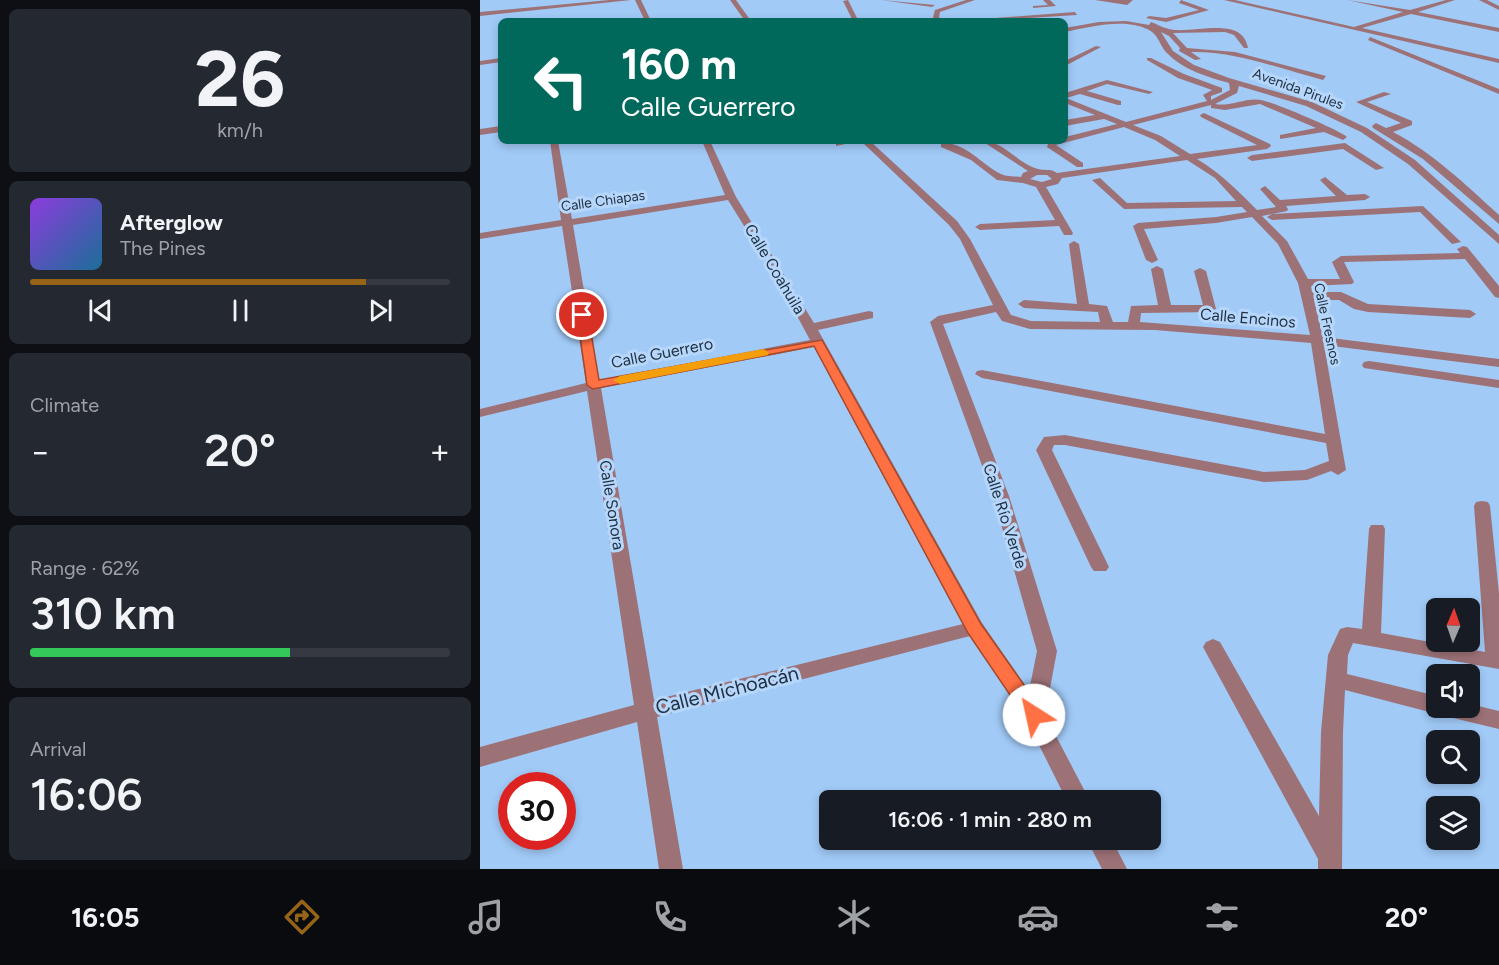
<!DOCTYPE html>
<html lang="en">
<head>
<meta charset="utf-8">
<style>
	body { margin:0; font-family:Figtree,sans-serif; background:#242831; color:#f1f3f6; height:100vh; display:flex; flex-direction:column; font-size:22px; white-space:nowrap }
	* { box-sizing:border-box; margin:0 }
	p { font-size:20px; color:#9ea1a6 }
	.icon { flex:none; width:33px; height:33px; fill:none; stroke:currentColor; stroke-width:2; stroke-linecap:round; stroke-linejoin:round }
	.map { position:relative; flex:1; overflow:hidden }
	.panel { display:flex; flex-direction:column; gap:9px; padding:9px; background:#0d0f14; width:480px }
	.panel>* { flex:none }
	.banner { position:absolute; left:18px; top:18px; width:570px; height:126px; border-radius:9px; box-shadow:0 3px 9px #0003; background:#00695c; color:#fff; overflow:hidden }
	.needle { width:39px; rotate:2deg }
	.buttons { position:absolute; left:946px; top:598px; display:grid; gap:12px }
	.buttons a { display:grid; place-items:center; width:54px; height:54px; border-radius:9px; background:#171b24; box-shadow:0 3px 9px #0003; font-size:30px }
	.speed { position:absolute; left:18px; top:772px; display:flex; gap:12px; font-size:30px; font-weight:700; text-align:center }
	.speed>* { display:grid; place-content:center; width:78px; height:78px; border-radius:50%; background:#171b24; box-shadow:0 3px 9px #0003; line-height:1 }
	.speed .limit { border:9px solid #d22; background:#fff; color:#111 }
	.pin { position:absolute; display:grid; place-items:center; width:51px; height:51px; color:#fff; margin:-26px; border:3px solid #fff; border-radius:50%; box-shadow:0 2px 6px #0007 }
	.me { position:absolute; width:66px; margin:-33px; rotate:325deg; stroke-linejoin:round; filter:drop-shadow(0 0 4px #0008) }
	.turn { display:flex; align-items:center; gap:21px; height:126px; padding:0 24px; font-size:27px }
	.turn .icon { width:78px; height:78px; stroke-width:2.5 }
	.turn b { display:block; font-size:42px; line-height:51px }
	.big { font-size:45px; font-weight:600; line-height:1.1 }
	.panel .card { flex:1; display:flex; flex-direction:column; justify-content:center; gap:9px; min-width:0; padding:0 21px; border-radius:9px; background:#242831 }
	.panel .dial { align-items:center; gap:0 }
	.dial b { font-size:78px; line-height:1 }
	.song { display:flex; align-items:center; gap:18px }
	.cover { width:72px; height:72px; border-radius:9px; background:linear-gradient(135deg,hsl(270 70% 55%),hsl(200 70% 35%)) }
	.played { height:6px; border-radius:3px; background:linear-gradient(90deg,#966317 80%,#363941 80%) }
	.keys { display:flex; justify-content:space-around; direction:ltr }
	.heat { display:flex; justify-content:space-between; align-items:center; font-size:33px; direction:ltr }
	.charge { height:9px; border-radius:4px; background:linear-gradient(90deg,#34c759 62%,#363941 0) }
	.trip { position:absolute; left:339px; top:790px; width:342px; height:60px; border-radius:9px; background:#171b24; box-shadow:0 3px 9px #0003; font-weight:600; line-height:60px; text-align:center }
	.dock { display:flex; height:96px; justify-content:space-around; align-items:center; background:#090b0e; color:#9ea1a6 }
	.dock .icon { width:42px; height:42px }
	.dock .selected { color:#966317 }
	.dock b { font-size:27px; color:#f1f3f6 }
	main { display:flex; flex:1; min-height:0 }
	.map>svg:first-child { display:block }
</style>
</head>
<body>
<main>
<section class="panel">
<div class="card dial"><b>26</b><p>km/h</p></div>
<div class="card">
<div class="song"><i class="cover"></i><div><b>Afterglow</b><p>The Pines</p></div></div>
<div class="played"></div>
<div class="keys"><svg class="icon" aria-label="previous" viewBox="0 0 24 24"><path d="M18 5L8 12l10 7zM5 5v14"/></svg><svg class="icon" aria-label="pause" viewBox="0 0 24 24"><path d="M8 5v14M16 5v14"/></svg><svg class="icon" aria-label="next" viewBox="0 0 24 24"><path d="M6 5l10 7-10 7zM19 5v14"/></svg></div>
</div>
<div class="card"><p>Climate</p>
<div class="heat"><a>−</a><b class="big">20°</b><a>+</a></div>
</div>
<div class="card"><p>Range · 62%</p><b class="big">310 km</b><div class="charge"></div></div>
<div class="card"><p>Arrival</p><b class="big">16:06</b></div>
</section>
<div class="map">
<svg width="1019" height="869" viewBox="0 0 1019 869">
	<rect width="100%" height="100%" fill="#a1caf7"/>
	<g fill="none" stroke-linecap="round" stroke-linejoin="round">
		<!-- minor -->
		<path fill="#9d7277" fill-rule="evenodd" d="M129,0H151L0,16V12Z
			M155,0H161L171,21H165Z
			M250,0H256L271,21H265Z
			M368,0L377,18L444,19L373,21L363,1Z
			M401,0L455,5L452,7Z
			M486,0H495L460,12L459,17L462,21H456L453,17L455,10Z
			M563,0H570L576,6L553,8V6L568,5Z
			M615,0H653L647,5Z
			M701,0L729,10L686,22L666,18L669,16L686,18L719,10L699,3Z
			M744,0H755L874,27L923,12L867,0L930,10L966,0H975L938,12L1019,28V32L931,14L882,28L1019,59V63Z
			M999,0H1007L1019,6V10Z
			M595,12L597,15L500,21L503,19Z
			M646,21L669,25L671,22C677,24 683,28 689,29C712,35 762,14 768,48H764L754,35L745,32L693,33L707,48L755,52L846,76L843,80C800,69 756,51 711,52L721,59L715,60L699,51L700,48L689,36L681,32L693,51L714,65L749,78L832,102L887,128L935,160L1019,235V244L928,164L881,132L826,106L759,86L757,93L735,104C751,107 766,97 781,100C793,102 859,130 867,137L863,140L844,132L800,139V135L836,128L780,104L745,110L731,108V105L653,125L681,136L710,154L777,145L721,117L720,115L724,113L790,144L791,146L787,149L717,159C742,174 759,192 777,210L796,207L780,189L785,186L800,200L856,196L840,180L845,177L867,195L885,194L890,197L885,200L806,206L808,209L807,211L792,214L943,206L981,242L972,244L940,212L792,220L787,217L792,214L782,216L807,241L828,279H860L852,262L861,256L980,253L977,249L983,246L987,247L1019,286V298L1015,297L985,259L864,262L874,282L872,284L831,286L832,292H861L888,304L990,310L996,314L990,318L888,312L874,309L859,300H834L843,337L1019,359V367L844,345L866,470L858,475L851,471L827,480L784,482L585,445H574L572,450L629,567L626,571H614L611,567L556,450L564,437L585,435L784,472L825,470L849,461L846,443L502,378L495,374L497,371L502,370L845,434L831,343L675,330L550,329L522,321L516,312L463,324L529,496L577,651L565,715L610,801H587L547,721L490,636L177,717L203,869H179L157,722L0,767V747L154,705L107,391L0,417V409L106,383L82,226L0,239V233L81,220L70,141H78L92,219L245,195L222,141H230L256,197L334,323L389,311L393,312V318L338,330L502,623L549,691L557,651L513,496L450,322L458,316L513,305L480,239L469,225L381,141H390L477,221L490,239L531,315L551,321L620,322L618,312L544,308L538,304L544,300L597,304L589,244L594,241L599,244L609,304L627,306L633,322H648L651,306L678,305L671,269L677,266L683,269L691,305H723L714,271L720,268L726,271L736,309L734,312L661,313L660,322L830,335L818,283L798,244L772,217L736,223L664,229L678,260L672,263L666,260L653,226L658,223L736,217L767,212L762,207L644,209L612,180L620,178L647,203L756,201L735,178L707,160L582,178L578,184L566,187L593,233L592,235H584L579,226L500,230L495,227L500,224L575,220L556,187L543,183L517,180L491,160L461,147V143C485,141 502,165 521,174C527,177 535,176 541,177L543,173L548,171L502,141C524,141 537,163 558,169C565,171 570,168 577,173L700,156L675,140L644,127L576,145L603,163V167H597L567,147L569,141H585V137L637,124L624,119L585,126V120L615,115L585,103V93L627,80L673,92L669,94L627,84L607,91L641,101V105H638L600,94L586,98L646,122L727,101L723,95L732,90L698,78L667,60V58H671L704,74L742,88V92L731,96V100L750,90L749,83C728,77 703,70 687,53C679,45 679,34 667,29C644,18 609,27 585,32V28L619,22ZM557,175H567L572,179L562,182L550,179ZM248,200L301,286L330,340L119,380L93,225ZM334,347L483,624L174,700L121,388Z
			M890,37L1019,89V94L888,40Z
			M616,46L621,47L585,66V61Z
			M21,58V62L0,65V61Z
			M904,92L911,94L887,102L932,121V125L913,132C953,153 986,185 1019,215V224L943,159L893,128L892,126L896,123L906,128L921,123L876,102Z
			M21,126V132L0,135V129Z
			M361,141H379L356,146V142Z
			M865,143L904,168L896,170L863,149L772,161L767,158L772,155Z
			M889,361L1019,380V388L884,368L882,365L884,362Z
			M1002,501L1008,502L1010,506L1019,593V669L873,643L868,655L867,674L957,696V708H990V704L1019,711V729L969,717L961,712L957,714L865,690L863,732L862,869H838V859L723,647L726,642L733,639L740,642L839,816L841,732L848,655L860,629L867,627L882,629L889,529L891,525H903L905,529L901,633L1005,652L994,506L996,502Z
			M607,840H632L647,869H622Z"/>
	</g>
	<!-- route -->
	<path fill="#ff7043" stroke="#a6492c" stroke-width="1.5" d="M102,311L108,315L119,380L342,340L501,624L561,709L564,715L561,720L554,723L547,720L488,633L334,346L113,389L107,385L97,315Z"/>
	<!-- slow -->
	<path fill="#f59e0b" d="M283,349L289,352L288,355L140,384L133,380L140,376Z"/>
	<g text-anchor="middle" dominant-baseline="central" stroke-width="6" stroke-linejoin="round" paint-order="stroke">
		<!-- far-street labels -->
		<g font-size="14" fill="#203142" stroke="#b6d7fb">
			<text transform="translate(818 89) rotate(20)">Avenida Pirules</text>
			<text transform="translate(123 201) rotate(-8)">Calle Chiapas</text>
			<text transform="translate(847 324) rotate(78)">Calle Fresnos</text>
		</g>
		<!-- street labels -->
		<g font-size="16" fill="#203142" stroke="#b6d7fb">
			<text transform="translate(295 269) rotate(59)">Calle Coahuila</text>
			<text transform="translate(768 318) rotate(5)">Calle Encinos</text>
			<text transform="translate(182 353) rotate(-11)">Calle Guerrero</text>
			<text transform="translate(132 505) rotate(81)">Calle Sonora</text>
			<text transform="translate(525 516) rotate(72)">Calle Río Verde</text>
		</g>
		<!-- near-street labels -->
		<g font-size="20" fill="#203142" stroke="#b6d7fb">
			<text transform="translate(247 690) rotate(-14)">Calle Michoacán</text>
		</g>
	</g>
</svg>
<div class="buttons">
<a><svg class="needle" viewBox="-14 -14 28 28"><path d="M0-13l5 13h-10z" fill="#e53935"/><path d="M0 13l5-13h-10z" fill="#9ea1a6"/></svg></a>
<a><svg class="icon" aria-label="sound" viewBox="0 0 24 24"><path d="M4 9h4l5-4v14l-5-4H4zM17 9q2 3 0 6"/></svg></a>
<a><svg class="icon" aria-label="search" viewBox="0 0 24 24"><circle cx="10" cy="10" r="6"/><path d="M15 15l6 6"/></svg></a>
<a><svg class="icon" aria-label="layers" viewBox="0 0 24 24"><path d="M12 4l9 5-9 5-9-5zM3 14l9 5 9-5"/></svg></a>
</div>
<div class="speed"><div class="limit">30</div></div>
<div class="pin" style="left:102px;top:315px;background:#d93025"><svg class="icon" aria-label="arrive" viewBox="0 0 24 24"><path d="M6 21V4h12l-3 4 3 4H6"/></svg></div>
<svg class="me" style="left:554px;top:715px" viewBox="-20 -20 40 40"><circle r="19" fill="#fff"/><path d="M0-13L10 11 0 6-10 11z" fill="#ff7043"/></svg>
<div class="trip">16:06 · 1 min · 280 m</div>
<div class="banner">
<div class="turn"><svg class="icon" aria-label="left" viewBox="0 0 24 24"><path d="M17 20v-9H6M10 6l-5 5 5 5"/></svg><div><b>160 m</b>Calle Guerrero</div></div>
</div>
</div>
</main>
<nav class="dock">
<b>16:05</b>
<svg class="icon selected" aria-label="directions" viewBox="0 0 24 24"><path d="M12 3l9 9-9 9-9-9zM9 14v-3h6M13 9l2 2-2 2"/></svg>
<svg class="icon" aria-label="music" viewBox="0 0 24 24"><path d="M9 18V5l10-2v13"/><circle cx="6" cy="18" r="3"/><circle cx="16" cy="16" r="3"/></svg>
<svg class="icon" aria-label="phone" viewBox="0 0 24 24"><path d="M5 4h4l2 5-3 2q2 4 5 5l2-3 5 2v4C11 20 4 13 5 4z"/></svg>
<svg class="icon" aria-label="climate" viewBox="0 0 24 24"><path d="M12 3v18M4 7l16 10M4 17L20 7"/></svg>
<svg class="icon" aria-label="car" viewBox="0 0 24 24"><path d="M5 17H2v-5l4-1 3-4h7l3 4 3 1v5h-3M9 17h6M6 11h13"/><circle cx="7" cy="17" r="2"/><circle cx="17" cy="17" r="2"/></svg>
<svg class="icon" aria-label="filters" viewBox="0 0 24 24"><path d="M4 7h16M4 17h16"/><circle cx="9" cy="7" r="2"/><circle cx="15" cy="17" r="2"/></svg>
<b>20°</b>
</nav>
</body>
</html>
